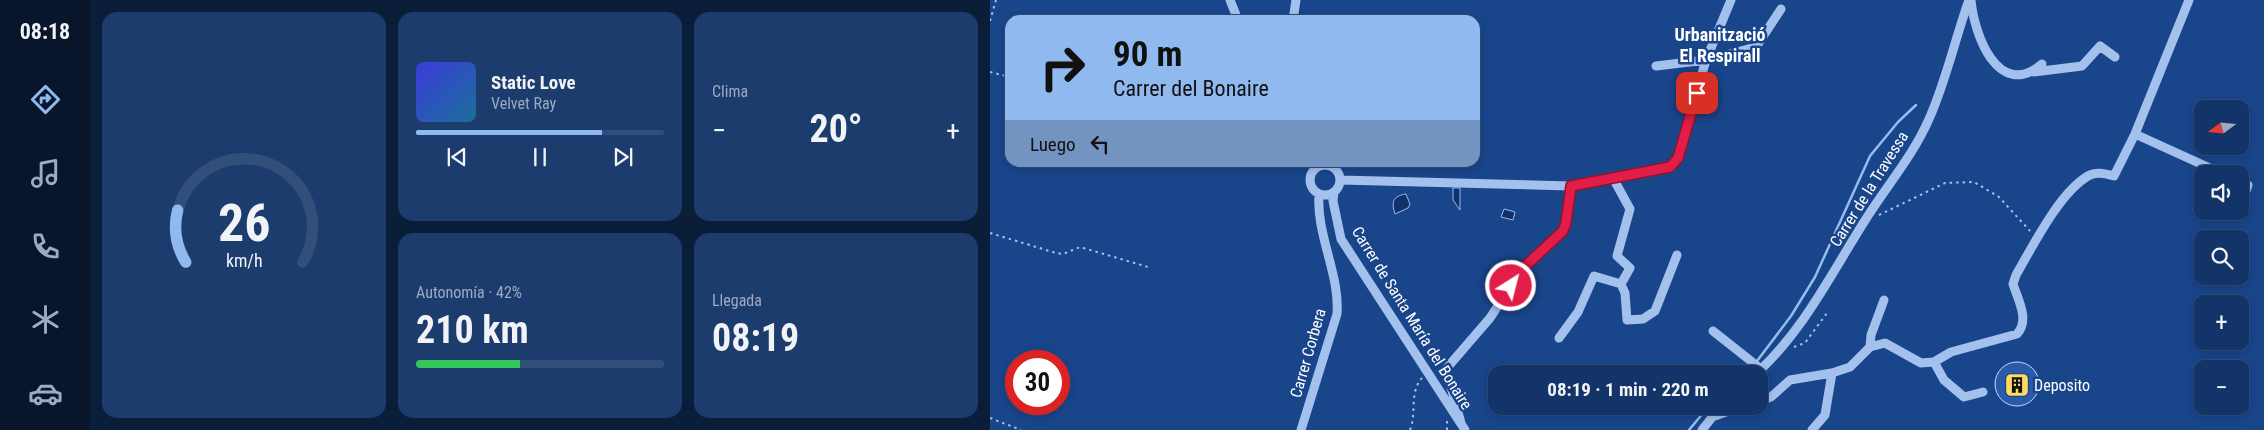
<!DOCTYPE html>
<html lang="es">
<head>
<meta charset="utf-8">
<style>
	body { margin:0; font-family:"Roboto Condensed",sans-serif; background:#1c3c6e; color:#f1f3f6; height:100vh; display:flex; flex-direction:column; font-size:19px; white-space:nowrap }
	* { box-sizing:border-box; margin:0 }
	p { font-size:16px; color:#9daac0 }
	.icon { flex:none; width:28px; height:28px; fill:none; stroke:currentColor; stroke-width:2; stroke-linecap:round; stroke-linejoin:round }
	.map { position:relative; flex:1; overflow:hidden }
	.drawer { display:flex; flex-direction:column; gap:12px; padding:12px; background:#0a1d39; width:900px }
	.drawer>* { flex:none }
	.banner { position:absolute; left:15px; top:15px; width:475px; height:152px; border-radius:15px; box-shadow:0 2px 8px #0003,0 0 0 1px #324f7c; background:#90b9f0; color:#111; overflow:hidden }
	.needle { width:32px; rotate:254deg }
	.controls { position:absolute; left:1204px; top:100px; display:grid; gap:10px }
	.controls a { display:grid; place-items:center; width:55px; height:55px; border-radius:10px; background:#133468; box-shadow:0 2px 8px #0003,0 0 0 1px #324f7c; font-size:25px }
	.speed { position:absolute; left:15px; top:350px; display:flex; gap:10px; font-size:25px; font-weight:700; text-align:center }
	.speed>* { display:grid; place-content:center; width:65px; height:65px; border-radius:50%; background:#133468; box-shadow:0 2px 8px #0003,0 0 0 1px #324f7c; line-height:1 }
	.speed .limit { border:8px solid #d22; background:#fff; color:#111 }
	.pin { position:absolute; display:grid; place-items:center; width:42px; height:42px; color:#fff; margin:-21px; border-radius:10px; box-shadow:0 2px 8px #0006 }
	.me { position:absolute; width:55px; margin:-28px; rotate:36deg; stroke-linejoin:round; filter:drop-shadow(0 0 4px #0008) }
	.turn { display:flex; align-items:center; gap:18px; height:105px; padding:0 25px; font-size:22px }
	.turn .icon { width:65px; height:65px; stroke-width:2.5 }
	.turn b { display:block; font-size:35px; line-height:42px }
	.then { display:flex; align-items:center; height:48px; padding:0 25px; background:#0003; gap:10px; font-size:19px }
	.big { font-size:38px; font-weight:700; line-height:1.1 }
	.drawer .widget { flex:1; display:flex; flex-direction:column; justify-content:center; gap:8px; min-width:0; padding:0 18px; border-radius:15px; background:#1c3c6e }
	.drawer .dial { align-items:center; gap:0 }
	.dial svg { height:130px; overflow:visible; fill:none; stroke:#324f7c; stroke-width:7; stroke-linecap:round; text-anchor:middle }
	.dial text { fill:#f1f3f6; stroke:none }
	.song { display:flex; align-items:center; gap:15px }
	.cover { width:60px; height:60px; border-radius:8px; background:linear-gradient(135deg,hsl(240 70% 55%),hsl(200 70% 35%)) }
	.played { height:5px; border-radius:2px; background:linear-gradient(90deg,#90b9f0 75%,#324f7c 75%) }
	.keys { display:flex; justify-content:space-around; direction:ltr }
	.heat { display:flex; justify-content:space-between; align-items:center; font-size:28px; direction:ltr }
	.charge { height:8px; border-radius:4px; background:linear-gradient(90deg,#34c759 42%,#324f7c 0) }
	.drawer .tiles { flex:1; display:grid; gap:12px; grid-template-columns:repeat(3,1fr) }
	.widget:first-child { grid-row:span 2 }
	.trip { position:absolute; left:498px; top:365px; width:280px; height:50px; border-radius:15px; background:#133468; box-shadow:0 2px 8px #0003,0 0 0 1px #324f7c; font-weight:700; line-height:50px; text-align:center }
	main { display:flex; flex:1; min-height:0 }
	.tab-bar { display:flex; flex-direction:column; width:90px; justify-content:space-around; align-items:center; background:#08152a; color:#9daac0 }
	.tab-bar .icon { width:35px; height:35px }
	.tab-bar .on { color:#90b9f0 }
	.tab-bar b { font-size:22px; color:#f1f3f6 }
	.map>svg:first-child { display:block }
</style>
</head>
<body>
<main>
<nav class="tab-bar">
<b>08:18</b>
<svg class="icon on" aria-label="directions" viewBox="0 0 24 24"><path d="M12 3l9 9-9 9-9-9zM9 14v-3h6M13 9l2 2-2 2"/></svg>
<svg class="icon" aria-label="music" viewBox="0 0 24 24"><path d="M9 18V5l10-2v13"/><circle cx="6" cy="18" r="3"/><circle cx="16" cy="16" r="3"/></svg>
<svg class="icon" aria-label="phone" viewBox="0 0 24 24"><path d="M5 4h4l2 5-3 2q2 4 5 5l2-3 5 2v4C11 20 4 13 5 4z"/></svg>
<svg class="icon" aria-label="climate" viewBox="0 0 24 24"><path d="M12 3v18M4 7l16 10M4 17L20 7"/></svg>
<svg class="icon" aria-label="car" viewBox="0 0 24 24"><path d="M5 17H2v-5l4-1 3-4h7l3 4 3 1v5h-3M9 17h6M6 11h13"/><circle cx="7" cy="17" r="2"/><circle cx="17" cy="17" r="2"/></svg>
</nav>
<section class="drawer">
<div class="tiles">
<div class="widget dial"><svg viewBox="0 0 100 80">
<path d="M14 69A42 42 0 1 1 86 69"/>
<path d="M14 69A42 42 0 0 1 9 37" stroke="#90b9f0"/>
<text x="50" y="56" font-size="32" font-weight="700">26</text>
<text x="50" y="72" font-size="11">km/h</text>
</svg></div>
<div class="widget">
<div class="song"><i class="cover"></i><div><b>Static Love</b><p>Velvet Ray</p></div></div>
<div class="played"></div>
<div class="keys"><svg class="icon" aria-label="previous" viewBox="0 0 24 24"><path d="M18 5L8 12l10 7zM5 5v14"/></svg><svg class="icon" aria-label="pause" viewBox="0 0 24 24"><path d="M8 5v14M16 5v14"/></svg><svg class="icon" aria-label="next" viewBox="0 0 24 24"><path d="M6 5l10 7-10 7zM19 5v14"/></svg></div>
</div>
<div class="widget"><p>Clima</p>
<div class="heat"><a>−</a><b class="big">20°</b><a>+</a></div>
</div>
<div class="widget"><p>Autonomía · 42%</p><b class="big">210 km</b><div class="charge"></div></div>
<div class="widget"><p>Llegada</p><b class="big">08:19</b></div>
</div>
</section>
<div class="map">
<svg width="1274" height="430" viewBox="0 0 1274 430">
	<rect width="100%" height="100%" fill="#19458b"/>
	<!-- water -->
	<path fill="#103269" stroke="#96bbf0" d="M463,188H470V210L463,200Z
		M416,194L420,204L418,208L405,214C401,202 403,196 416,194Z
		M514,209L525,212L523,220L511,217Z"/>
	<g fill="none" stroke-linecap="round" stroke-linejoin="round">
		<!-- stream -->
		<path stroke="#96bbf0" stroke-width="2.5" d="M767,361L801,316L825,277L880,156L908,122L926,105
			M754,374L763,366
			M699,430L719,406"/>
	</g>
	<!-- building -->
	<path fill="#285ba9" stroke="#c9ddfa" d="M1005 384a22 22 0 1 1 44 0a22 22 0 1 1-44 0Z"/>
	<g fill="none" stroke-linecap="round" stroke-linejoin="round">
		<!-- path -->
		<path stroke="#a4c1ee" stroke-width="2" stroke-dasharray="2.5 4" stroke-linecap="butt" d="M0,21L6,0
			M0,72L20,77
			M889,215L955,183L984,182L1009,197L1040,231
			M0,233L66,253L73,254L90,247L158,267
			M804,347L815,343L837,313
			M0,418L31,430
			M420,430C427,413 419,392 432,378
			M457,430V420"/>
		<!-- minor -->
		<path stroke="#a4c1ee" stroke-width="9" d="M240,0L248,20
			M981,0C984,34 1008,101 1052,64
			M303,20L306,0
			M666,66L716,60L766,47L791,9
			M1044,72L1092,66L1110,46L1125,57
			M1145,134L1233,174
			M320 180a15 15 0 1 1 30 0a15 15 0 1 1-30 0Z
			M623,178L640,209L627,256L640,268L631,284L635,293L637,320L653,319L665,311L687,255
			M350,180L581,186L679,167L688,158L716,60L741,0
			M1250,181L1258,185L1250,209
			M344,192L343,201L351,239L475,430
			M723,331L771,369
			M569,338L588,312L604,276L631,284
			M880,347L881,335L894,300
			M944,362L954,380L974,397L993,392
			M766,374C813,331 840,276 874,222C895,188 923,156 939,119C956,81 965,39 979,0
			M769,401L781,397L800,380L842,373L860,367L880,347L895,343L931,363L944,362L961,352L1027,334C1040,320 1028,300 1023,284L1026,275C1043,246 1069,193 1098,176C1107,171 1116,174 1124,176L1145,134L1199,0
			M722,417L753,406
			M471,423L456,369L500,318L531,270L573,231L576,223L581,186
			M311,430L347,314C350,274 326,235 329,194
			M712,430L731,406
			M822,430L835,415L842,373"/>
	</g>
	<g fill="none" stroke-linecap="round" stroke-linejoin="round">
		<defs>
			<path id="route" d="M521,286L531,270L573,231L576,223L581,186L680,167L688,158L707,93"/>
		</defs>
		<!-- route casing -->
		<use href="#route" stroke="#92132f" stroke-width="12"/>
		<!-- route -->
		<use href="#route" stroke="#e11d48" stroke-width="9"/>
	</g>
	<!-- icons -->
	<defs>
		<symbol id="building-square" viewBox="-11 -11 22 22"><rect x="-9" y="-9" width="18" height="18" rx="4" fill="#ffd960" stroke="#19458b"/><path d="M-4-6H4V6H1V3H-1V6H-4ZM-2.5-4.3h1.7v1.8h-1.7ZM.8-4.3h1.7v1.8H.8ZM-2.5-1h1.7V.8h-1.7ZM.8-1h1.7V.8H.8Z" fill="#111"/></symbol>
	</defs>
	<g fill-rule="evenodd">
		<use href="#building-square" x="1013" y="371" width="28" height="28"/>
	</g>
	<g text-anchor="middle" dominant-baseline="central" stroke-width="5" stroke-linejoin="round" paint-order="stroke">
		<!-- street labels -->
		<g font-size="16" fill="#fff" stroke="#19458b">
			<text transform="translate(879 189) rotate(-58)">Carrer de la Travessa</text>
			<text transform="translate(422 318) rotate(58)">Carrer de Santa María del Bonaire</text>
			<text transform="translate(318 353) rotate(-74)">Carrer Corbera</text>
		</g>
		<!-- poi labels -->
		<g font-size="16" fill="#fff" stroke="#19458b" text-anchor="start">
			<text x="1044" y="385">Deposito</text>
		</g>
		<!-- neighbourhood labels -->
		<g font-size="18" font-weight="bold" fill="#fff" stroke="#19458b">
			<text x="730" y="34">Urbanització<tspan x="730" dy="21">El Respirall</tspan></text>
		</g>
	</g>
</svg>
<div class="controls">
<a><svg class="needle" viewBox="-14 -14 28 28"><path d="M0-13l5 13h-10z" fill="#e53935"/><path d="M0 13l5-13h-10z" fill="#9daac0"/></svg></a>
<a><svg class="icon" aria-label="sound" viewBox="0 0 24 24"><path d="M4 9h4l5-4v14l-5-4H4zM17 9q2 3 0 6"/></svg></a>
<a><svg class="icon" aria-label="search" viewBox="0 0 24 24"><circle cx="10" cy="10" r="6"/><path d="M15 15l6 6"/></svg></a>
<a>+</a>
<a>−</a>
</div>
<div class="speed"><div class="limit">30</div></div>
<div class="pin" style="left:707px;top:93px;background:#d93025"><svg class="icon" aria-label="arrive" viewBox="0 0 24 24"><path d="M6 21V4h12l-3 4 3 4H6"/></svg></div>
<svg class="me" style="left:521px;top:286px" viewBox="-20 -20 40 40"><circle r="17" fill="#e11d48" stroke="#fff" stroke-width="3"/><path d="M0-11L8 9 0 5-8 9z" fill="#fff"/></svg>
<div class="trip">08:19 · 1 min · 220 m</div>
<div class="banner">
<div class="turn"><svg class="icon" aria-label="right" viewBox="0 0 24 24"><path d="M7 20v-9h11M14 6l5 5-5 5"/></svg><div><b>90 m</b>Carrer del Bonaire</div></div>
<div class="then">Luego<svg class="icon" aria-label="left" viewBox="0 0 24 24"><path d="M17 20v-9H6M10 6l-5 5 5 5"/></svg></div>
</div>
</div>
</main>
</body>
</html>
